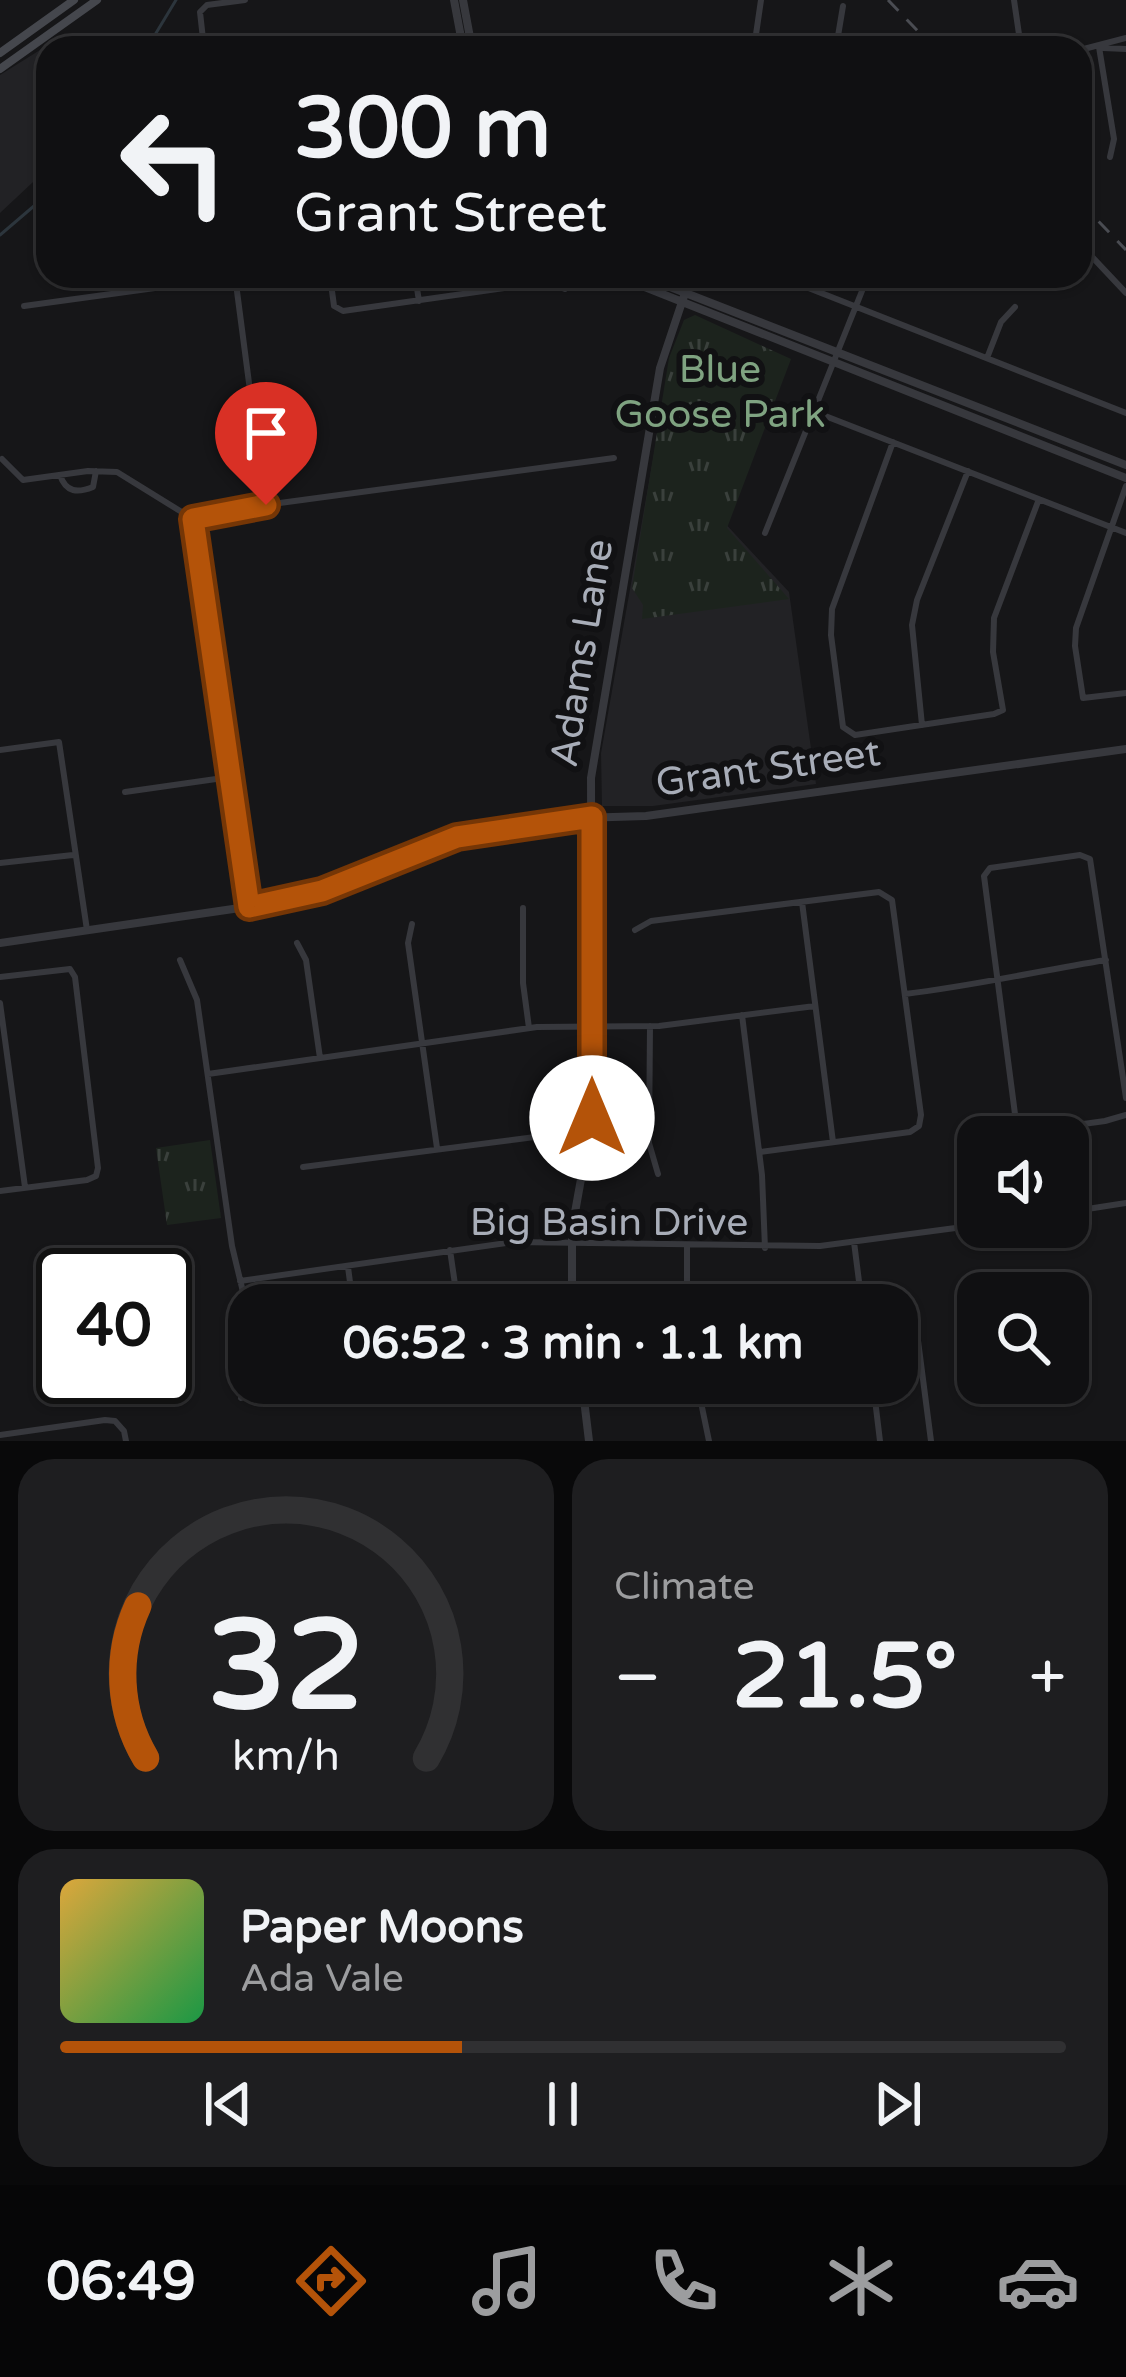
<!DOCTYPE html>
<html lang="en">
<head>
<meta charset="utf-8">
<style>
	body { margin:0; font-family:"Varela Round",sans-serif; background:#1e1e20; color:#f1f3f6; height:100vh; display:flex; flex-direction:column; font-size:45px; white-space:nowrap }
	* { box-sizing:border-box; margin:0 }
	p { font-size:39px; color:#9c9d9f }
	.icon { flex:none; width:66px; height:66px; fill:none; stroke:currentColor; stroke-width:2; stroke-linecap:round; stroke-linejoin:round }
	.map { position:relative; height:1441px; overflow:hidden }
	.details { display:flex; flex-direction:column; gap:18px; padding:18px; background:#09090a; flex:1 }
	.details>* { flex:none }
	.banner { position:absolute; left:36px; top:36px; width:1056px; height:252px; border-radius:36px; box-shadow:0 3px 9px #0004,0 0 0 3px #303032; background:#101012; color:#f1f3f6; overflow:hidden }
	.fabs { position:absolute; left:957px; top:1116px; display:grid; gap:24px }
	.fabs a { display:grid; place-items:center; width:132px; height:132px; border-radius:24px; background:#101012; box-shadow:0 3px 9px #0004,0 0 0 3px #303032; font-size:60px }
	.speed { position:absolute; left:36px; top:1248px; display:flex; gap:24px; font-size:60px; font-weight:700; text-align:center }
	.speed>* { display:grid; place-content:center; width:156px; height:156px; border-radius:50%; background:#101012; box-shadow:0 3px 9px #0004,0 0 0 3px #303032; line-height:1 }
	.speed .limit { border:6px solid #111; border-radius:18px; background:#fff; color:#111 }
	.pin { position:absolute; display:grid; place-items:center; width:102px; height:102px; color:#fff; margin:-123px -51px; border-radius:50% 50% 50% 0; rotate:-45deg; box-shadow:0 0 12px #0007 }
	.pin .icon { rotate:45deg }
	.me { position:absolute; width:132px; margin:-66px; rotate:0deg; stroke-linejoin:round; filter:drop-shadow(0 0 9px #0008) }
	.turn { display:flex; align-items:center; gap:42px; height:252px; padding:0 60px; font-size:54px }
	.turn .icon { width:156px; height:156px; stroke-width:2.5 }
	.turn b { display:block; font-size:84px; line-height:102px }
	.big { font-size:90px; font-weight:700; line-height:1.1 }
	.details .tile { flex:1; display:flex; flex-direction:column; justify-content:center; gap:18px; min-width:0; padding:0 42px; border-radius:36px; background:#1e1e20 }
	.details .dial { align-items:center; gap:0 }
	.dial svg { height:312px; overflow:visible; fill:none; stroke:#303032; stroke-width:7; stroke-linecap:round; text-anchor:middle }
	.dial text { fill:#f1f3f6; stroke:none }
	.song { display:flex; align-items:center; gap:36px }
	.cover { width:144px; height:144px; border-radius:18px; background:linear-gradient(135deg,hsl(40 70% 55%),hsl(140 70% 35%)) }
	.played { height:12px; border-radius:6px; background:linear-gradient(90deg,#b45309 40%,#303032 40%) }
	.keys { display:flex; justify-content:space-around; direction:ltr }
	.heat { display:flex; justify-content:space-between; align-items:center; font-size:66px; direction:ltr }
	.details .tiles { flex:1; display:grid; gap:18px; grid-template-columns:1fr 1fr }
	.tile:last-child { grid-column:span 2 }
	.trip { position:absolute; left:228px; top:1284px; width:690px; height:120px; border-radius:36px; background:#101012; box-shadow:0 3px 9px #0004,0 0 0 3px #303032; font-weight:700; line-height:120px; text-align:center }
	.tab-bar { display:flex; height:192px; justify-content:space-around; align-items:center; background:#060607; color:#9c9d9f }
	.tab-bar .icon { width:84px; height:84px }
	.tab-bar .selected { color:#b45309 }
	.tab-bar b { font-size:54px; color:#f1f3f6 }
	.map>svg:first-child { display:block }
</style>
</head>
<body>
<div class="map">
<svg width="1126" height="1441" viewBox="0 0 1126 1441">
	<defs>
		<pattern id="grass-tufts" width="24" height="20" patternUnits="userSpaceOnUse" patternTransform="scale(3)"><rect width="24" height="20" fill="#1c231d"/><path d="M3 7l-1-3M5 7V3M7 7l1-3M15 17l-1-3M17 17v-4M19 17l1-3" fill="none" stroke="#3a403c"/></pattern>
	</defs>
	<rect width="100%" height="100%" fill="#161618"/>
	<!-- built -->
	<path fill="#222225" d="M40,50L48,60V168L0,213V75Z
		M655,448L789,592L816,784L653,806H602L601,753Z"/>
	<!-- grass -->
	<path fill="url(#grass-tufts)" d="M695,315L791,359L727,528L789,599L642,619L643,605L632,588L669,358L684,320Z
		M210,1140L221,1218L167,1225L156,1148Z"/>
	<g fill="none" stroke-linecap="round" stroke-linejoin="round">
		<!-- stream -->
		<path stroke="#2c353c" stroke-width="3" d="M147,48L176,0
			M0,235L48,194"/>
		<!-- minor -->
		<path stroke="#37383d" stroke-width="6" d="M1014,0L1021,48
			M1099,47L1114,139L1110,157
			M204,48L200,12L207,5L245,0
			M754,48L761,0
			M836,48L843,6
			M1103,48L1126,49
			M1080,50L1126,38
			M1080,244L1126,293
			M235,276L265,505
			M330,276L334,306L343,311L547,282L565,289
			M415,276L419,301
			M778,276L1126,413
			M685,293L692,276
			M24,306L235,277
			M987,358L1001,322L1015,307
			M815,412L1126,533
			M893,442L832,609L831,635L843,727L855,735L994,714L1003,710L993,652L994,618L1039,499
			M2,459L23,480L88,471L117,472L193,519
			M60,475C66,493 78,493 93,487L96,471
			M1126,486L1076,628L1075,646L1083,698L1126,693
			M193,519L265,505L614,458
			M193,519L249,907
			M765,533L868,276
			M922,725L912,625L917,600L968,471
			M0,750L59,742L87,930
			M125,792L230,777
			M0,863L73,855
			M802,902L833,1142
			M523,908V983L529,1028
			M412,924L408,943L437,1148
			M635,930L651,921L879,892L892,900L921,1115L919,1126L910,1132L760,1152
			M297,943L306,960L320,1058
			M180,960L197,1000L232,1246L249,1317
			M0,977L70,969L75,977L98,1168L96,1176L87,1180L0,1191
			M905,994C973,986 1038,971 1106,960
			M0,1003L25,1187
			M742,1015L762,1175L765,1248
			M650,1026L649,1143L658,1174
			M208,1074L537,1027L659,1026L815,1006
			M1018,1133L1105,1121L1126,1115
			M1018,1137L984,876L990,868L1080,855L1090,859L1126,1098
			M303,1167L558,1134
			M1068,1212L1126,1203
			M854,1242L862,1305
			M687,1247V1305
			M450,1250L458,1305
			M348,1267L353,1305
			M240,1281L513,1242L820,1246L978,1225
			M917,1333L931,1441
			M697,1383L709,1441
			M873,1383L880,1441
			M358,1384V1383
			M241,1398L249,1371
			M0,1435L105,1420L115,1421L124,1431L126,1441"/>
		<!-- tertiary -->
		<path stroke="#37383d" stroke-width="8" d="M454,0L463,48
			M463,0L472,48
			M617,276L1126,478
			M642,276L1126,465
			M0,943L288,901L433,844L480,832L580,818L646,816L1126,749
			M572,1305V1229L592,1118L591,778L660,368L685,293
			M582,1383L589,1441"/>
		<!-- secondary -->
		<path stroke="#45474d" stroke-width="8" d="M0,53L74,0
			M0,69L97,0"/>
		<!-- rail -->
		<path stroke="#4a4c52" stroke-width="3" stroke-dasharray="15 12" stroke-linecap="butt" d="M888,0L934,48
			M1080,202L1126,250"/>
	</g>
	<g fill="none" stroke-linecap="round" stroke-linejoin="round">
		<defs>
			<path id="route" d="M266,505L193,519L249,907L322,891L457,837L592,817V1118"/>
		</defs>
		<!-- route casing -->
		<use href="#route" stroke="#753606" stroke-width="30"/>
		<!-- route -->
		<use href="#route" stroke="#b45309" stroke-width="21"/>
	</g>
	<g text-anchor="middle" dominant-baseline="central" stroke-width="12" stroke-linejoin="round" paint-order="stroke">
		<!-- park labels -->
		<g font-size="39" fill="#7fa381" stroke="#111113">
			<text x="720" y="369">Blue<tspan x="720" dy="45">Goose Park</tspan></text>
		</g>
		<!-- street labels -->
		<g font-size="39" fill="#a8adb8" stroke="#111113">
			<text transform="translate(582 653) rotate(-81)">Adams Lane</text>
			<text transform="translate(768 768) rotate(-8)">Grant Street</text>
			<text x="609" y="1222">Big Basin Drive</text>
		</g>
	</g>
</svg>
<div class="fabs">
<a><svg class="icon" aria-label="sound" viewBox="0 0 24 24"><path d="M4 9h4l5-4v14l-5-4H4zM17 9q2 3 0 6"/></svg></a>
<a><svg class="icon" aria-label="search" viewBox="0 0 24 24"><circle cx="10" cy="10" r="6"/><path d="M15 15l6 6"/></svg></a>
</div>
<div class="speed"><div class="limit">40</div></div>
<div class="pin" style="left:266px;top:505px;background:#d93025"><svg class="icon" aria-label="arrive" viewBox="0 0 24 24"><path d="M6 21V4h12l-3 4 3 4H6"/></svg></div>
<svg class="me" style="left:592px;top:1118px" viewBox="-20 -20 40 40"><circle r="19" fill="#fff"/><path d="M0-13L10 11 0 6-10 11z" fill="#b45309"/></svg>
<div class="trip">06:52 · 3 min · 1.1 km</div>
<div class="banner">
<div class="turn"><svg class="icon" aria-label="left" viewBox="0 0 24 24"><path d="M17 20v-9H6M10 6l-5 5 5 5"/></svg><div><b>300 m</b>Grant Street</div></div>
</div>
</div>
<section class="details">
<div class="tiles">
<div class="tile dial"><svg viewBox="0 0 100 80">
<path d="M14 69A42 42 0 1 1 86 69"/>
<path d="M14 69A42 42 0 0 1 12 30" stroke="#b45309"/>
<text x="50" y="56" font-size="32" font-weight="700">32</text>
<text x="50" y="72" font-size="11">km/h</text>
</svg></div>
<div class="tile"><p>Climate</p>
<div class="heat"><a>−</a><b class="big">21.5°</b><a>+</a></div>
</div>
<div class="tile">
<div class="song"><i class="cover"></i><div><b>Paper Moons</b><p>Ada Vale</p></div></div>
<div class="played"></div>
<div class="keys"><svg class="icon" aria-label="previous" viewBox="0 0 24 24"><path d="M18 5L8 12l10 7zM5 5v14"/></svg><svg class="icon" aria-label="pause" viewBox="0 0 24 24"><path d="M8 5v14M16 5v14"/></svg><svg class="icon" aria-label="next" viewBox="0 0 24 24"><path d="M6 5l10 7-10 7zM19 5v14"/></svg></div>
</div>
</div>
</section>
<nav class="tab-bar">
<b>06:49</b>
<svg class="icon selected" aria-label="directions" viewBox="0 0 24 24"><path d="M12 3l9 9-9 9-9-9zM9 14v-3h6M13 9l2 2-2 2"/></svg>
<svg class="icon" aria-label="music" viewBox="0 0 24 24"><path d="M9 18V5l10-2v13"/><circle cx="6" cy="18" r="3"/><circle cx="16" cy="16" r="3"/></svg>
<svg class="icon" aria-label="phone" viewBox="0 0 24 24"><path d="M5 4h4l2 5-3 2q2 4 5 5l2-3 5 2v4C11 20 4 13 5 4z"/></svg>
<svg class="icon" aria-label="climate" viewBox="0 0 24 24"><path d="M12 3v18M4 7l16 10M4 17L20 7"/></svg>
<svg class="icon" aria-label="car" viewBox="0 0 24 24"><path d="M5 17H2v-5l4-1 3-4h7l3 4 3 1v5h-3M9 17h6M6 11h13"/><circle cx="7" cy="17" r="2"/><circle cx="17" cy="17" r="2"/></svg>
</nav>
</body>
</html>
